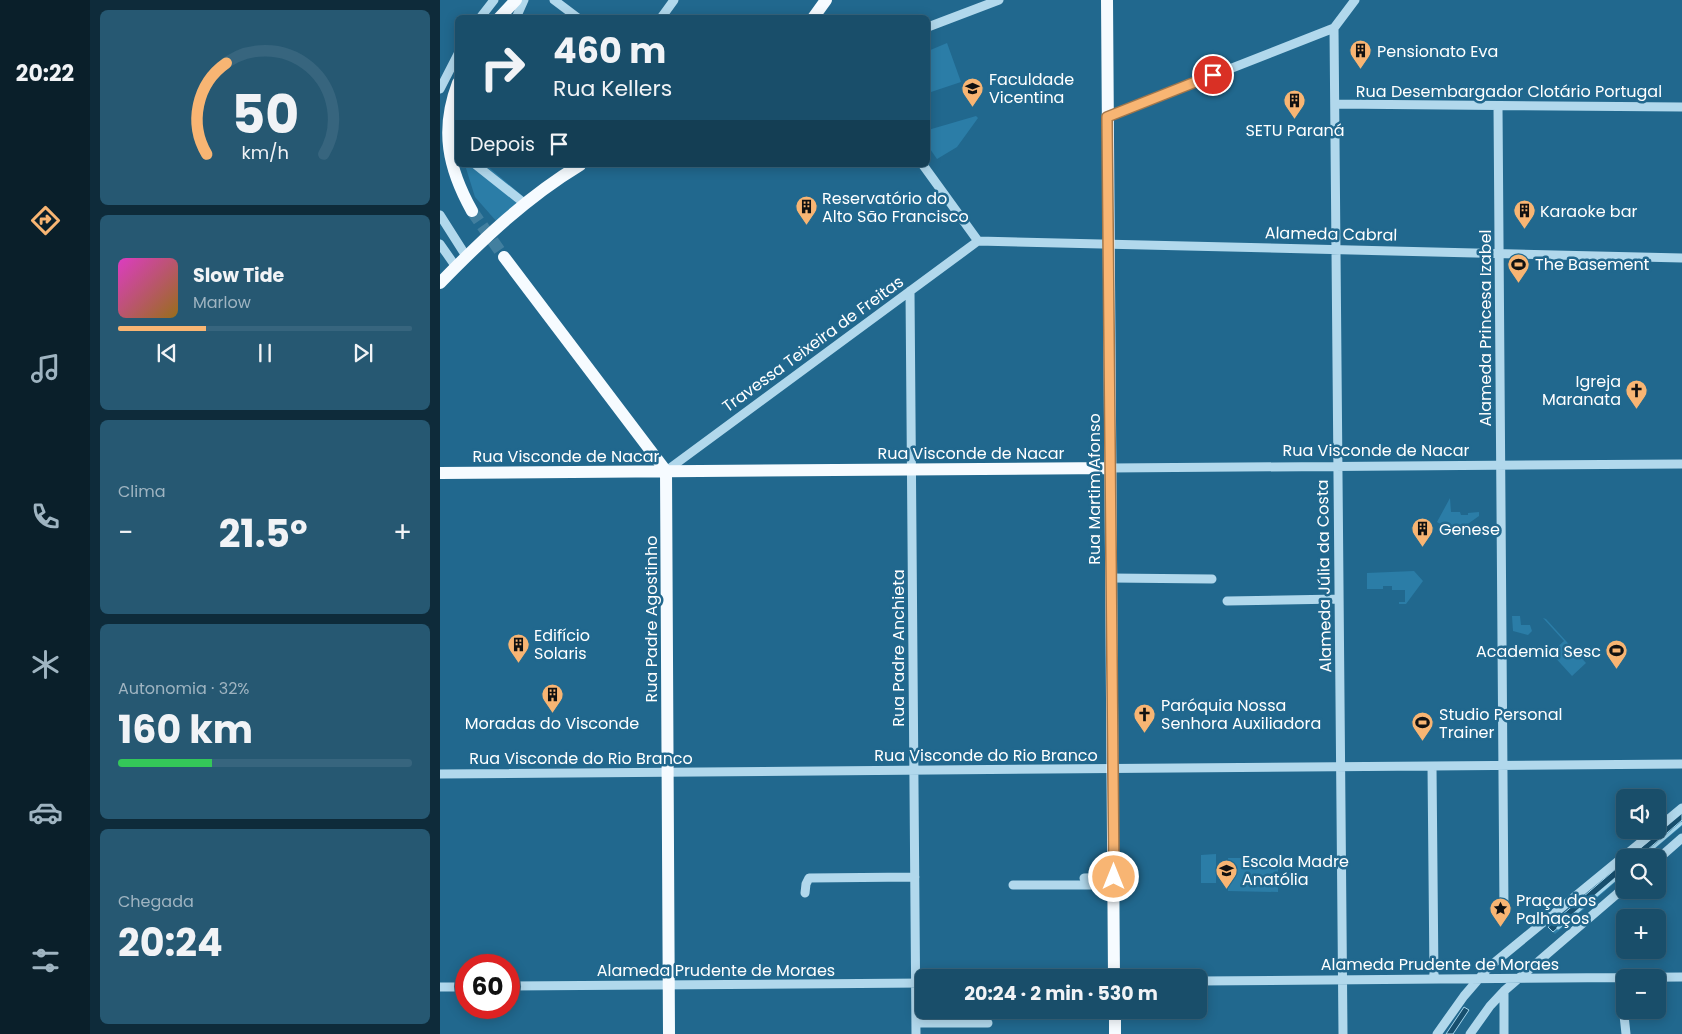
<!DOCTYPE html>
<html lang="pt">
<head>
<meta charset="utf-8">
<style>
	body { margin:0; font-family:Poppins,sans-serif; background:#265872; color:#f1f3f6; height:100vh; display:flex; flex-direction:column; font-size:19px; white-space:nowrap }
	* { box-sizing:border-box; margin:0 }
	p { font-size:16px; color:#9fb4c1 }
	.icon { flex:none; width:28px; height:28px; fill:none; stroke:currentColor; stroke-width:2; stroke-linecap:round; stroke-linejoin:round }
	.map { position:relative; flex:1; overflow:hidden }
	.details { display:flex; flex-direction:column; gap:10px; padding:10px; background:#0e2b3a; width:350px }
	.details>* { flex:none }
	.banner { position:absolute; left:15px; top:15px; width:475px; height:152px; border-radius:8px; box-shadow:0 2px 12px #0003,0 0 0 1px #37657e; background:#194e6a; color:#f1f3f6; overflow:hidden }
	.buttons { position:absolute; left:1176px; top:789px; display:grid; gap:10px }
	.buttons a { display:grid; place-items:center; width:50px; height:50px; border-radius:8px; background:#194e6a; box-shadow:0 2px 12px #0003,0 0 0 1px #37657e; font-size:25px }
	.speed { position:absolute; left:15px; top:954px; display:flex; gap:10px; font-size:25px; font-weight:700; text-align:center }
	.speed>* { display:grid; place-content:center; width:65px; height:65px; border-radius:50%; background:#194e6a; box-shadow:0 2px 12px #0003,0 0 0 1px #37657e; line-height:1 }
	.speed .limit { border:8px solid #d22; background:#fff; color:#111 }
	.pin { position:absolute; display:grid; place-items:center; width:42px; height:42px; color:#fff; margin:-21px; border:2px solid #fff; border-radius:50%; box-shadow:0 1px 5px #0007 }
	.me { position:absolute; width:55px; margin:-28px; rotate:0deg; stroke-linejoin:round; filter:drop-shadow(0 0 4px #0008) }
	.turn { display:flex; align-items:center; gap:18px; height:105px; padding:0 15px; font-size:22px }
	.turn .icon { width:65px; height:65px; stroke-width:2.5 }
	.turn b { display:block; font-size:35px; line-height:42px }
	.then { display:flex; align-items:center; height:48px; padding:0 15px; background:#0003; gap:10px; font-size:19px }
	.big { font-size:38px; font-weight:700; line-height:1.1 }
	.details .card { flex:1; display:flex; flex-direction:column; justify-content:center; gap:8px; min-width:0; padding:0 18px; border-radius:8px; background:#265872 }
	.details .dial { align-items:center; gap:0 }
	.dial svg { height:130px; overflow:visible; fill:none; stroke:#37657e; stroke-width:7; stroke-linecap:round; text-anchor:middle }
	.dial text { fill:#f1f3f6; stroke:none }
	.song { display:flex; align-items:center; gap:15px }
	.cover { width:60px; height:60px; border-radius:8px; background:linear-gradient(135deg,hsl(310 70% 55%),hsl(40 70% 35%)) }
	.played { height:5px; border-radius:2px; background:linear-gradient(90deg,#f8b573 30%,#37657e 30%) }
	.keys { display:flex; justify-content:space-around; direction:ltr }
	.heat { display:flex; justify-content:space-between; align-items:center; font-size:28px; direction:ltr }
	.charge { height:8px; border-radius:4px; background:linear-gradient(90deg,#34c759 32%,#37657e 0) }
	.trip { position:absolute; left:475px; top:969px; width:292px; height:50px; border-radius:8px; background:#194e6a; box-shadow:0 2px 12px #0003,0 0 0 1px #37657e; font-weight:700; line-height:50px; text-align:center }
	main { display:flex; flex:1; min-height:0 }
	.tabs { display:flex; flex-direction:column; width:90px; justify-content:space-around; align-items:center; background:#0a1f2a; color:#9fb4c1 }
	.tabs .icon { width:35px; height:35px }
	.tabs .active { color:#f8b573 }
	.tabs b { font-size:22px; color:#f1f3f6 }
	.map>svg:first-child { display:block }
</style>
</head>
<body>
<main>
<nav class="tabs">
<b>20:22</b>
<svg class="icon active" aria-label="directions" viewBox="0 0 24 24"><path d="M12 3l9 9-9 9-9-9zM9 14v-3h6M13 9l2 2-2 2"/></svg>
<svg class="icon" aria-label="music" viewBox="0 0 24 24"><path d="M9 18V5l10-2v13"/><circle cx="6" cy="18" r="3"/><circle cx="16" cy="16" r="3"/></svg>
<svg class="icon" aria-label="phone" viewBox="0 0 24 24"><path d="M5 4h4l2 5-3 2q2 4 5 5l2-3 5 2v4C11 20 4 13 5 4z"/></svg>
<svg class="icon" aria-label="climate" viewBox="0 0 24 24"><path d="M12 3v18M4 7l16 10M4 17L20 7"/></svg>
<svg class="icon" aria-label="car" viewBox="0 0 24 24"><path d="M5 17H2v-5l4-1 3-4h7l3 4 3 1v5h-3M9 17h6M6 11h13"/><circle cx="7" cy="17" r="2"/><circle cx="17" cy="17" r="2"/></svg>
<svg class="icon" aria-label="filters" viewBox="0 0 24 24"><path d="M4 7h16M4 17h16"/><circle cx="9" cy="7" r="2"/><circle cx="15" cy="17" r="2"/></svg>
</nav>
<section class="details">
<div class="card dial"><svg viewBox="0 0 100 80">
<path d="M14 69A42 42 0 1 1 86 69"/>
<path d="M14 69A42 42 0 0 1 26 13" stroke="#f8b573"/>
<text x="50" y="56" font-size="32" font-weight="700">50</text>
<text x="50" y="72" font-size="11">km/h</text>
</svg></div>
<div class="card">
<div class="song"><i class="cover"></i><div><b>Slow Tide</b><p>Marlow</p></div></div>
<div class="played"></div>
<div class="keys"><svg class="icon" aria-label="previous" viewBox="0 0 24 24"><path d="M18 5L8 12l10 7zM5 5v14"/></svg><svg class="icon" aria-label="pause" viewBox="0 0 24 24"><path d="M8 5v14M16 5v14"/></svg><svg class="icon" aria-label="next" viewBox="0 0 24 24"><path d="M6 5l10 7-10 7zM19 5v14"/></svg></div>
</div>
<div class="card"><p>Clima</p>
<div class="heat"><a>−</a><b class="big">21.5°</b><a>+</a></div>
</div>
<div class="card"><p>Autonomia · 32%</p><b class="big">160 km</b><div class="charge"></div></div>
<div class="card"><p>Chegada</p><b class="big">20:24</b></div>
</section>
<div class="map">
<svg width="1242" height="1034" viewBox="0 0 1242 1034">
	<rect width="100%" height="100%" fill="#21688e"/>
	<!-- green -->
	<path fill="#2b7da7" d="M507,43L521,82L488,93V51Z
		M536,116L538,118L517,147L497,159L488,146V130Z
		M25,165H46L84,197L57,222L35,197Z
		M1010,498L1011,512H1020L1021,515H1028V513L1039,512V516L1015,533L997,522Z
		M974,571L983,581L966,604H959V602H965V590H952V586H943V589H927V573Z
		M1072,616H1080L1081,625H1090L1092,631L1088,635L1073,631Z
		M1103,618L1106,619L1146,663L1132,676L1111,653L1124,641Z
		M1242,820V826L1205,857L1199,858Z
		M776,854V883H761V855Z
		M788,858H838V892L788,891Z
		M1185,870V874L1115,934L1113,932Z"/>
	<!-- water -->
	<path fill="#174f6e" stroke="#a5d6ed" d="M1242,812V820L1199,857L1189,858Z
		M1185,861V870L1113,932L1108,927Z
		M1024,1007L1029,1010L1013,1034H1006Z"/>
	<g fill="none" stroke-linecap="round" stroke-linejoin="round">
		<!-- stream -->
		<path stroke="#a5d6ed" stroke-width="3" d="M1201,858L1242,823
			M1118,928L1185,871"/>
		<!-- major-tunnel -->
		<path stroke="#427f9f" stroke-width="12" stroke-dasharray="12 6" stroke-linecap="butt" d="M32,211L64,257"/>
		<!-- minor -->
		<path stroke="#b1d8ec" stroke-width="9" d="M114,0L138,18
			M40,18L54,0
			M76,18L84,0
			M221,18L234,0
			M488,27L559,0
			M894,28L903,1034
			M0,89L18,54
			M895,104L1242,107
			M1058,106L1064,911
			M667,117L894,28L915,0
			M36,165L84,203
			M483,165L538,241
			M0,215L26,256
			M538,241L1242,258
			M0,244L16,267
			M470,291L476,1034
			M670,468L1242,464
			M226,471L538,241
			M671,578L772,579
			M787,601L899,599
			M992,766L994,979
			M0,774L1242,764
			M1218,828L1242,808
			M1218,859L1242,838
			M644,878L674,877
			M573,885H674
			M365,893L366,884L369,878L475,877
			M1180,977L1186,1034
			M759,981L1242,977
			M69,986L484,983
			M0,987H26
			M1064,991V1034
			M476,1023H548
			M997,1034L1024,996L1049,967L1216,830
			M1030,1034L1050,1006L1064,991L1185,887"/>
		<!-- major -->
		<path stroke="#f6fbff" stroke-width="12" d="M667,0L674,978
			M59,18L76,0
			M373,18L386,0
			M18,83C0,130 8,168 32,211
			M64,257L226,471L229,1034
			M0,283C43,239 87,197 140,165
			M0,473L670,468
			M675,1010V1034"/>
	</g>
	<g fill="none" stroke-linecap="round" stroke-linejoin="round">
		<defs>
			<path id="route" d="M674,877L667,117L773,75"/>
		</defs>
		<!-- route casing -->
		<use href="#route" stroke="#a1764b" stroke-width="12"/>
		<!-- route -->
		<use href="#route" stroke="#f8b573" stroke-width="9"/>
	</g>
	<!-- icons -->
	<defs>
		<symbol id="building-pin" viewBox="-11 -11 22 30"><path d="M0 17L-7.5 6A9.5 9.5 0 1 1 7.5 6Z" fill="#f8b573" stroke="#21688e"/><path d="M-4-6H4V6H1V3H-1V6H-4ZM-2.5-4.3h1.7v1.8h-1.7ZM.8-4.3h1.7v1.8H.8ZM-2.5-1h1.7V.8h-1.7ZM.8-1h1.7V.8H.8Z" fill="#111"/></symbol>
		<symbol id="university-pin" viewBox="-11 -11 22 30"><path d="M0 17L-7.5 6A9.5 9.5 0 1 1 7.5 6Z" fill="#f8b573" stroke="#21688e"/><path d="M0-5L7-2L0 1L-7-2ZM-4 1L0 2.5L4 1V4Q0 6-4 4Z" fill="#111"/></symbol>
		<symbol id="stadium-pin" viewBox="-11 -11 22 30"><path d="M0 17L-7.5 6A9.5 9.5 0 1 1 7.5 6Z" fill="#f8b573" stroke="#21688e"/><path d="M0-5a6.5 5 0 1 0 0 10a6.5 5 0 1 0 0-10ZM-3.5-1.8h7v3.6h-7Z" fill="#111"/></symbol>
		<symbol id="church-pin" viewBox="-11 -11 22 30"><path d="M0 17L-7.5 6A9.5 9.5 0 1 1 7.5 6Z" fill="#f8b573" stroke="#21688e"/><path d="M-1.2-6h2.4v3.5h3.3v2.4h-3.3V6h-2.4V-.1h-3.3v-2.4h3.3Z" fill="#111"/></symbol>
		<symbol id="school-pin" viewBox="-11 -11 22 30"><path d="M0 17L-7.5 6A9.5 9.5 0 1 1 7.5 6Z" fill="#f8b573" stroke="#21688e"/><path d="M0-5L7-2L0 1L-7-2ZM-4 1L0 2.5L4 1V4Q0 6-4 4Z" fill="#111"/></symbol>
		<symbol id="sight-pin" viewBox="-11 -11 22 30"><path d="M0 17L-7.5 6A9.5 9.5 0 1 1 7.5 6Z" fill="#f8b573" stroke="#21688e"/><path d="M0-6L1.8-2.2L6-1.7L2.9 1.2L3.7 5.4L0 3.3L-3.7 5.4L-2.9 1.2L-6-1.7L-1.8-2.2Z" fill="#111"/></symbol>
	</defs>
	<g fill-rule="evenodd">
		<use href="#building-pin" x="908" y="38" width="25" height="34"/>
		<use href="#university-pin" x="520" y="76" width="25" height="34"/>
		<use href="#building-pin" x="842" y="88" width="25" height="34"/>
		<use href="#building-pin" x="354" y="194" width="25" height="34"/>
		<use href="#building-pin" x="1072" y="198" width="25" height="34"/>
		<use href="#stadium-pin" x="1066" y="252" width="25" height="34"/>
		<use href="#church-pin" x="1184" y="378" width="25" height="34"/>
		<use href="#building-pin" x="970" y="516" width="25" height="34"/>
		<use href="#building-pin" x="66" y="632" width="25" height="34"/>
		<use href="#stadium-pin" x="1164" y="638" width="25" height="34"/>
		<use href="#building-pin" x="100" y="682" width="25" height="34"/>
		<use href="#church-pin" x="692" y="702" width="25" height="34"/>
		<use href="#stadium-pin" x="970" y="710" width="25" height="34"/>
		<use href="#school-pin" x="774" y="858" width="25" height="34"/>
		<use href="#sight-pin" x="1048" y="896" width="25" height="34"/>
	</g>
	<g text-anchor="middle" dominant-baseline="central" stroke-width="5" stroke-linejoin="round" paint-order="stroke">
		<!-- poi labels -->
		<g font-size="16" fill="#fff" stroke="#21688e" text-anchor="start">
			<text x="937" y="51">Pensionato Eva</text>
			<text x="549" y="79">Faculdade<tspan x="549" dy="18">Vicentina</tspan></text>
			<text x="855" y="130" text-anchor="middle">SETU Paraná</text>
			<text x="382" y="198">Reservatório do<tspan x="382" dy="18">Alto São Francisco</tspan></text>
			<text x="1100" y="211">Karaoke bar</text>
			<text x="1095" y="264">The Basement</text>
			<text x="1181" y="381" text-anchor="end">Igreja<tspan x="1181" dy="18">Maranata</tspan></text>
			<text x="999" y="529">Genese</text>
			<text x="94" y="635">Edifício<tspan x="94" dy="18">Solaris</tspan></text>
			<text x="1161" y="651" text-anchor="end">Academia Sesc</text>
			<text x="721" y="705">Paróquia Nossa<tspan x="721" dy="18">Senhora Auxiliadora</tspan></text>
			<text x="999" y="714">Studio Personal<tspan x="999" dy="18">Trainer</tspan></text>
			<text x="112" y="723" text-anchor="middle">Moradas do Visconde</text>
			<text x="802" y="861">Escola Madre<tspan x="802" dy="18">Anatólia</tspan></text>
			<text x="1076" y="900">Praça dos<tspan x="1076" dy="18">Palhaços</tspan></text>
		</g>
		<!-- street labels -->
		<g font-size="16" fill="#fff" stroke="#21688e">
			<text x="1069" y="91">Rua Desembargador Clotário Portugal</text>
			<text transform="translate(891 234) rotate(1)">Alameda Cabral</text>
			<text transform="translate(1045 328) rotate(-90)">Alameda Princesa Izabel</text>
			<text transform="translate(373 344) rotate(-36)">Travessa Teixeira de Freitas</text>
			<text x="936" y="450">Rua Visconde de Nacar</text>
			<text x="531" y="453">Rua Visconde de Nacar</text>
			<text x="126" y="456">Rua Visconde de Nacar</text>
			<text transform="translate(654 489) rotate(-90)">Rua Martim Afonso</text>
			<text transform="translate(884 576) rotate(-91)">Alameda Júlia da Costa</text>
			<text transform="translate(211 619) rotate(-90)">Rua Padre Agostinho</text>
			<text transform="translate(458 648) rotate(-90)">Rua Padre Anchieta</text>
			<text x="546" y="755">Rua Visconde do Rio Branco</text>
			<text x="141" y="758">Rua Visconde do Rio Branco</text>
			<text x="1000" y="964">Alameda Prudente de Moraes</text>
			<text x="276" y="970">Alameda Prudente de Moraes</text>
		</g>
	</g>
</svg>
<div class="buttons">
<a><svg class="icon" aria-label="sound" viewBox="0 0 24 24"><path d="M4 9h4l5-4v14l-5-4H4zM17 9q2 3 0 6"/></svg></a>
<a><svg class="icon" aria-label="search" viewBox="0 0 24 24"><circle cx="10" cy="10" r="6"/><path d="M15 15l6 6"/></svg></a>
<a>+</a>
<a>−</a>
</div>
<div class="speed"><div class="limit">60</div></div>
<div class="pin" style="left:773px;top:75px;background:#d93025"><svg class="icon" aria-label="arrive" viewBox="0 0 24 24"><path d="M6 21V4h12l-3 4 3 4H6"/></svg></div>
<svg class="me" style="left:674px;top:877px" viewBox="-20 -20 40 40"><circle r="17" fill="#f8b573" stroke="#fff" stroke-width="3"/><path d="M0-11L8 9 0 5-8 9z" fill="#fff"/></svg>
<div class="trip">20:24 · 2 min · 530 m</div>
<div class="banner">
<div class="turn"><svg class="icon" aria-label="right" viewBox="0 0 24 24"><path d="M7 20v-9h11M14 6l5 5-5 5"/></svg><div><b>460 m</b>Rua Kellers</div></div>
<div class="then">Depois<svg class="icon" aria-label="arrive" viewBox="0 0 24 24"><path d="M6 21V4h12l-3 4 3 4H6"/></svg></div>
</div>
</div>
</main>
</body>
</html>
